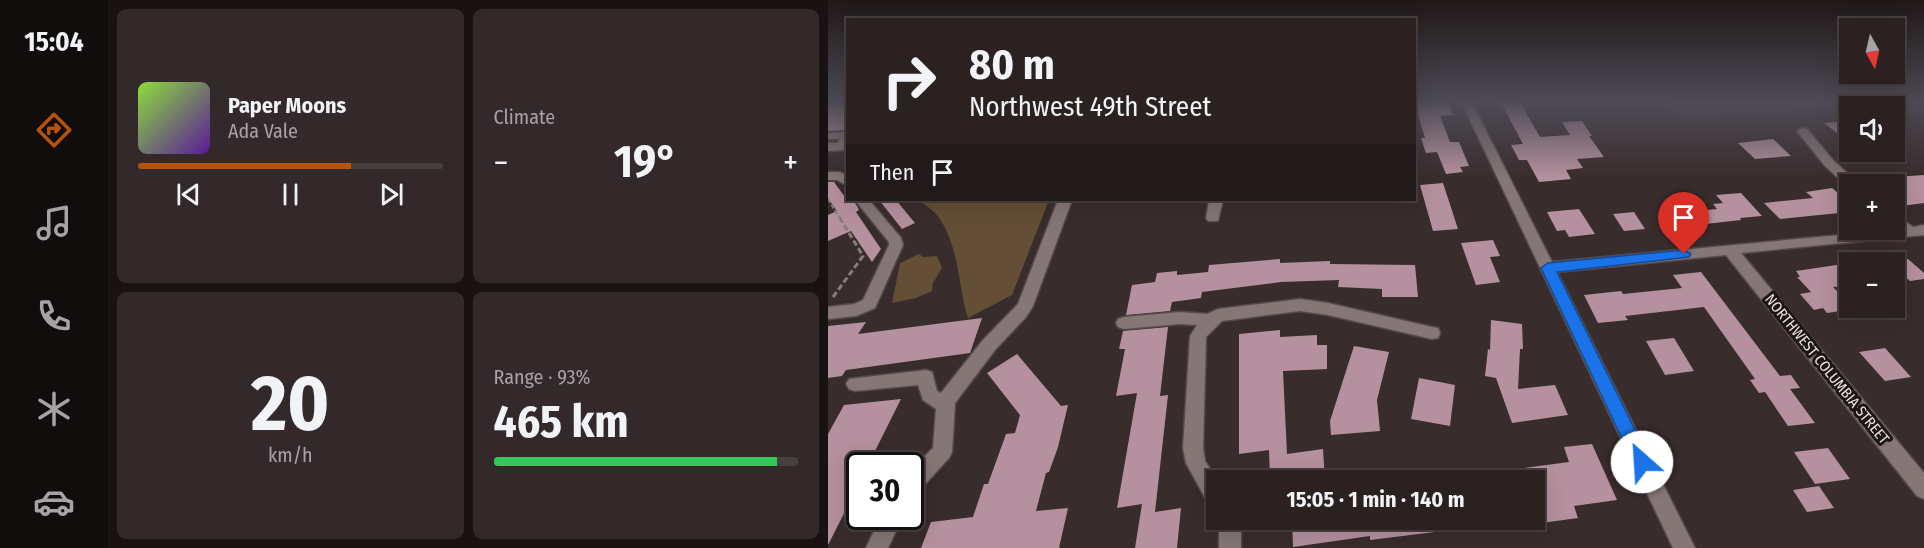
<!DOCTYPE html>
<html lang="en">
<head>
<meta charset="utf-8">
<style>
	body { margin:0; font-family:"Fira Sans Condensed",sans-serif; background:#33292a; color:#f1f3f6; height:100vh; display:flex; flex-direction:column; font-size:22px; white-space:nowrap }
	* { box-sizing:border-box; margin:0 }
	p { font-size:20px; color:#a6a3a5 }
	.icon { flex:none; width:33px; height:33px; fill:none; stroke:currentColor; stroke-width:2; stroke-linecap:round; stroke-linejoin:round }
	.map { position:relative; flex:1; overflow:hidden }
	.details { display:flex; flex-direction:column; gap:9px; padding:9px; background:#181212; width:720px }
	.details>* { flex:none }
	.banner { position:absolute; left:18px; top:18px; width:570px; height:183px; border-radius:0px; box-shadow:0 6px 24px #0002,0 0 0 2px #473e3f; background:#2b2121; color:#f1f3f6; overflow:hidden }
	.needle { width:39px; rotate:172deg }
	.controls { position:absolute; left:1011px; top:18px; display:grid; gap:12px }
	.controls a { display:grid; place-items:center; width:66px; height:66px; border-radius:0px; background:#2b2121; box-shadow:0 6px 24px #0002,0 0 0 2px #473e3f; font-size:30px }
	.speed { position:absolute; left:18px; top:452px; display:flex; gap:12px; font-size:30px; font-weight:700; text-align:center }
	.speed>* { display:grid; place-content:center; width:78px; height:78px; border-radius:50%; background:#2b2121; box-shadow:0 6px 24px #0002,0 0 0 2px #473e3f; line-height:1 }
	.speed .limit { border:3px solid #111; border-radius:9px; background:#fff; color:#111 }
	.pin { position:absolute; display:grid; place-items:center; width:51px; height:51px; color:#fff; margin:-62px -26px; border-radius:50% 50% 50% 0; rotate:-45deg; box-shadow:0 0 6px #0007 }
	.pin .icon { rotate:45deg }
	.me { position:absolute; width:66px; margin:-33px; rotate:334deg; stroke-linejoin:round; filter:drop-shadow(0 0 4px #0008) }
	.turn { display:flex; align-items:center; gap:21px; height:126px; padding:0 24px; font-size:27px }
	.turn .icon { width:78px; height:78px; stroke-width:2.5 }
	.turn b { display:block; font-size:42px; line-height:51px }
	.then { display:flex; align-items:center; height:57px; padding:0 24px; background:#0003; gap:12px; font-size:22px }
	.big { font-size:45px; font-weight:700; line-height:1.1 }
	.details .card { flex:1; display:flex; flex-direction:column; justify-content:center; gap:9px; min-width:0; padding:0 21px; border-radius:9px; background:#33292a }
	.details .dial { align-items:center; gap:0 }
	.dial b { font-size:78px; line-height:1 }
	.song { display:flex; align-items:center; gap:18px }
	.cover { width:72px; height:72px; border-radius:9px; background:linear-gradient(135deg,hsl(90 70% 55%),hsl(270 70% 35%)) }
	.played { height:6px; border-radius:3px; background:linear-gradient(90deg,#b45309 70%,#473e3f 70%) }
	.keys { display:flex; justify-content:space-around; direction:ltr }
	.heat { display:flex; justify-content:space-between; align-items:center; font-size:33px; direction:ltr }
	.charge { height:9px; border-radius:4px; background:linear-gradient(90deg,#34c759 93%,#473e3f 0) }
	.details .tiles { flex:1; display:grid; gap:9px; grid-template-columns:repeat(2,1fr) }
	.trip { position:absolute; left:378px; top:470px; width:339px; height:60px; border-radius:0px; background:#2b2121; box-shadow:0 6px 24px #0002,0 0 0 2px #473e3f; font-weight:700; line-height:60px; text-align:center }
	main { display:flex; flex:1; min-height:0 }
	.menu { display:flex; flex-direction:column; width:108px; justify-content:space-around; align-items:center; background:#110d0d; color:#a6a3a5 }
	.menu .icon { width:42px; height:42px }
	.menu .on { color:#b45309 }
	.menu b { font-size:27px; color:#f1f3f6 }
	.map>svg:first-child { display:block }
</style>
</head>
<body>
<main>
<nav class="menu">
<b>15:04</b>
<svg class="icon on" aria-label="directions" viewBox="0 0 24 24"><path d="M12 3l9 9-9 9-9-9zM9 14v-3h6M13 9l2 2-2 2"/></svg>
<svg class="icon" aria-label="music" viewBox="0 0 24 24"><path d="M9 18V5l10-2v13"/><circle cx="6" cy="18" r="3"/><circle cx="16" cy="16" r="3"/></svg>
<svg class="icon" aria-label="phone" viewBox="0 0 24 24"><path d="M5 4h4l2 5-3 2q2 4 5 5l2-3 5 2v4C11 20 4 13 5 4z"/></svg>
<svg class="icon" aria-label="climate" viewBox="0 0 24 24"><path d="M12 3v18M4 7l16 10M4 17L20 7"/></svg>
<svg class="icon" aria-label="car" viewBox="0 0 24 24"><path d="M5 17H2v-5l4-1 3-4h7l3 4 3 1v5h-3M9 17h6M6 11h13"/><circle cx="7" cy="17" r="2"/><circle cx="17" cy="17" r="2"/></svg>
</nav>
<section class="details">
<div class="tiles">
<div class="card">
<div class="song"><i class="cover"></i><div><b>Paper Moons</b><p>Ada Vale</p></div></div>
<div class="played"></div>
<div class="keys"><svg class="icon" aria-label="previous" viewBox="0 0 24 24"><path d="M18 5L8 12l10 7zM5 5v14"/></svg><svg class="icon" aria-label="pause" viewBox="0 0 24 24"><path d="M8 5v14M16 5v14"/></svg><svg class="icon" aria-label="next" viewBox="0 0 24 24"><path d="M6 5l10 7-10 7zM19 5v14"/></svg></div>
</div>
<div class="card"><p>Climate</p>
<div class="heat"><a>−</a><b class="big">19°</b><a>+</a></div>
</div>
<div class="card dial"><b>20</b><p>km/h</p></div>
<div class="card"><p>Range · 93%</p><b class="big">465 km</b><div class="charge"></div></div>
</div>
</section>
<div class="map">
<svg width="1096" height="548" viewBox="0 0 1096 548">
	<rect width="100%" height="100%" fill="#392c2c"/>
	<!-- built -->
	<path fill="#483434" d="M835,101H1096V111L1067,113L1066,106H1022L853,120Z"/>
	<!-- green -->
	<path fill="#644e36" d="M90,200H221L184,295L140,318C129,283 132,244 108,214C104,209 96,204 90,200Z
		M91,254L95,257L109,256L114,268L105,283L104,291L88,298L64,303L72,263Z"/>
	<!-- building -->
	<path fill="#b5909e" d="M11,101H20V130L0,131V105H7Z
		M586,101H619L625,115L612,116L622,142H631L641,166L632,167L635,172L618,174L609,152L598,153L593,138H597Z
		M672,101H691L712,137L742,135L734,122L754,121L764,136H761L776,157L749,159L755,168L738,170L743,179L711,182L699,160H691L683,145L695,144Z
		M1022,121V143L996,123Z
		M945,139L963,156L927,159L910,143Z
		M1096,175V203L1066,207V177Z
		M0,182H6L19,200H25L29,206L31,210L28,212L53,249L44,262L23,231L0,241V215L9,211L0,198Z
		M615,183L630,229L605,231L592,185Z
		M1004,188L1022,203V222L1011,213L952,219L936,203L985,198L978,192Z
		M913,193L934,216L912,218L913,220L851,227L841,214L889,209L885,204L895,203L888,195Z
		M51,200H68L87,223L74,229Z
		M751,209L767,234L741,237L737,230L729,231L719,212Z
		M806,212L817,229L796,231L785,214Z
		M665,240L672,256L662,257L672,282L648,285L633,243Z
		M452,259V263L502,261V264L587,265L590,297H554V289L510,287L511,280L453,282L374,292L373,298L344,302L342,311L298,315L304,285L327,282L329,273L349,271V275L380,272L381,265Z
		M1080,259L1096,273V279L1082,281L1066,267V262L1060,261Z
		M1022,263V286L1005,287L1026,309L999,313L995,308L986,310L972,294L983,292L969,277H972L968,271Z
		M873,272L952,376L963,375L972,388L962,389L987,423L960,426L937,392L931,393L922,380L927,379L876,307L797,316L800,320L770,323L756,295L793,291L795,294L854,288L845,275Z
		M154,318L142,353L18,370L14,376L0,378V326L38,322L30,334Z
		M663,320L694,324L695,349H692L690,389L727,385L740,415L684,423L668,378L657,376L660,349L662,350Z
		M340,327L332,396L340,395L327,512L353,508L349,548H307L314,504L289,508L309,393L288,396L297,349H291L295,331Z
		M452,330V337L489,335V345H499V369L455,371L459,454L495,449L497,480H442L441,450L411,454V334Z
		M846,338L866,371L837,375L818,341Z
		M526,346L561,352L549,400L552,431L503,435L502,421Z
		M1057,348L1083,377L1057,381L1031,352Z
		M189,354L233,406L240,405L230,447L221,472L218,473L208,511L240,508L231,548H93L103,522L145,517L156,484H160L178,434L187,433L192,415L159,373Z
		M591,378L627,385L622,426L583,419Z
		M73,399L40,465H32V482L0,545V434L16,405Z
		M764,444L789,500L746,506L750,518L706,524V480H675L674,471L741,462L736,447Z
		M1000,448L1022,479L987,484L966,452Z
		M991,486L1006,508L979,512L965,490Z
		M464,519H647L648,527L542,540V536L465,547Z"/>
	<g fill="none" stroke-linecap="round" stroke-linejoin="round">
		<defs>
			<path id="minor" d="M633,101H643L724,262L1066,230L1070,228L1066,225V214L1085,227L1096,225V235L913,253L1096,473V499L1089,496L898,255L729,272L867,548H845Z
				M975,128L979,129L1005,160L1031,184H1022L1020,187L997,166L969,131Z
				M20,132V146L16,150L0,151V143H9L12,139H0V133Z
				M0,172H12L20,176V186L9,180H0Z
				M27,200H41L73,238L75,245L47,308L28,316L0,319V307L26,304L35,300L61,245V242Z
				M230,200H244L205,306L198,317L167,350L127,403L124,452L121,458L89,493L82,496V471L105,448L108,409L95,400L90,385L27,391L21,389L18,384L21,379L98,370L104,372L109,391L113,393L155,340L190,304Z
				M381,200H395L390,221H380L378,218Z
				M472,299L500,303L604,327L610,328L612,333L610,338L604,339L500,315L472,311L394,321L378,337L375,448L377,461L389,480L388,508L381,505L358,463L355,448L362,336L369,325L352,324L296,329L290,327L288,323L290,319L296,317L352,312L379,314L390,309Z
				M53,516H75L60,548H38Z
				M391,519H413V548H391Z"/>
		</defs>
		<!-- minor casing -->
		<use href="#minor" stroke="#554a4a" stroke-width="3"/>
		<!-- path-far1 -->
		<path stroke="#877c7b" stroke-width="2" stroke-dasharray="4.5 2" stroke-linecap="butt" d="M0,199L11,217"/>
		<!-- path -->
		<path stroke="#877c7b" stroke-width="3" stroke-dasharray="6 3" stroke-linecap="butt" d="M5,297L35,256L10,215"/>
		<!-- minor -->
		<use href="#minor" fill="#867676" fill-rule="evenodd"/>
	</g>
	<!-- sky -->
	<linearGradient id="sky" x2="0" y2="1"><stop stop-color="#1f1818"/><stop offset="0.57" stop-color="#4e4b56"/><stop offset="1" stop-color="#4e4b56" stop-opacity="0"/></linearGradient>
	<rect width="1096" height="178" fill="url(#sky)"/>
	<!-- route -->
	<path fill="#1a73e8" stroke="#114b97" stroke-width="1.5" d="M856,250L863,254L861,257L729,272L823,462L821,468L814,470L808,468L713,268L720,263Z"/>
	<g text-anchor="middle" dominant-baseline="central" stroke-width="6" stroke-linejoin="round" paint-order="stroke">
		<!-- street labels -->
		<g font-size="15" fill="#ede4e3" stroke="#1c1616">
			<text transform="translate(999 369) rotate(51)">NORTHWEST COLUMBIA STREET</text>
		</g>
	</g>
</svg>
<div class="controls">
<a><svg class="needle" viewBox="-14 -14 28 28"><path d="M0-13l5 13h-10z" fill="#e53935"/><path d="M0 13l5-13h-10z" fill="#a6a3a5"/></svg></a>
<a><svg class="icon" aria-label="sound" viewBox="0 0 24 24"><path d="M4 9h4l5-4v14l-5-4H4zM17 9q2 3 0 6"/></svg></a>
<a>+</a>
<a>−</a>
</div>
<div class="speed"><div class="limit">30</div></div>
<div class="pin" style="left:856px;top:254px;background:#d93025"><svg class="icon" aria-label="arrive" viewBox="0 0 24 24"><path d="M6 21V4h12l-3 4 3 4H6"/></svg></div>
<svg class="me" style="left:814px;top:462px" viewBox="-20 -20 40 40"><circle r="19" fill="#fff"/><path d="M0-13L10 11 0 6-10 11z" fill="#1a73e8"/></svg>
<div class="trip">15:05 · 1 min · 140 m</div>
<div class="banner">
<div class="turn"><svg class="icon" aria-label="right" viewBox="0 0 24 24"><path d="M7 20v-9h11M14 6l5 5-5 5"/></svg><div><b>80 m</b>Northwest 49th Street</div></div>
<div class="then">Then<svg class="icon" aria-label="arrive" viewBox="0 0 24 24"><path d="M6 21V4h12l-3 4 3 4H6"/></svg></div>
</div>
</div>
</main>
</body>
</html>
